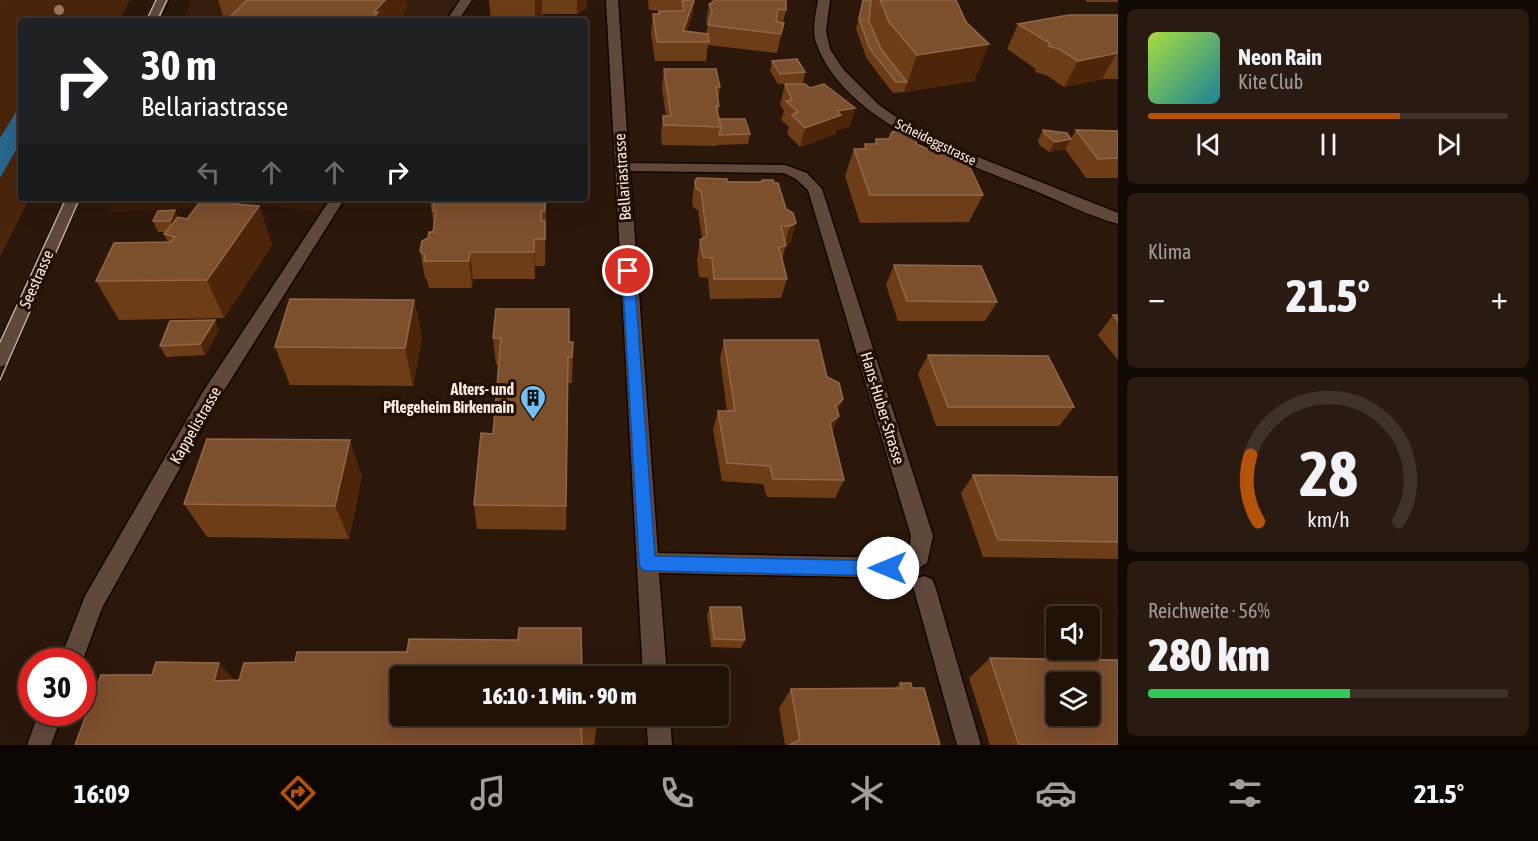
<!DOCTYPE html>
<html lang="de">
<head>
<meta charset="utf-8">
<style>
	body { margin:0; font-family:"Asap Condensed",sans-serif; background:#291b12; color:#f1f3f6; height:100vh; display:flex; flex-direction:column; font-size:22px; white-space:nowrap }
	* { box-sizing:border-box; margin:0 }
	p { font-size:20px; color:#a29e9c }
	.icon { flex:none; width:33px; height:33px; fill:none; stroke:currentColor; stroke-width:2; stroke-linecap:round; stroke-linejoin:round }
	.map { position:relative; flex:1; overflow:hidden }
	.drawer { display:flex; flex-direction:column; gap:9px; padding:9px; background:#120a04; width:420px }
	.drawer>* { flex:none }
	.top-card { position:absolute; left:18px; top:18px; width:570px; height:183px; border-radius:6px; box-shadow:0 6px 24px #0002,0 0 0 2px #3e3229; background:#202124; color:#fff; overflow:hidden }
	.buttons { position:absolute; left:1046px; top:606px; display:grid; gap:12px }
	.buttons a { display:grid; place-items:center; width:54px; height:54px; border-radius:6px; background:#211208; box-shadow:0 6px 24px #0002,0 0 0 2px #3e3229; font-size:30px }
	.speed { position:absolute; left:18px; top:648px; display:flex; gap:12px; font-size:30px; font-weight:700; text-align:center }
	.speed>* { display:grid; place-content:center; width:78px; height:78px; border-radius:50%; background:#211208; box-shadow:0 6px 24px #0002,0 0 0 2px #3e3229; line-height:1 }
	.speed .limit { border:9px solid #d22; background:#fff; color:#111 }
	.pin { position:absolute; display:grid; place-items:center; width:51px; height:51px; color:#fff; margin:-26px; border:3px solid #fff; border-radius:50%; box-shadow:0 2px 6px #0007 }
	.me { position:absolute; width:66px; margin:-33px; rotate:270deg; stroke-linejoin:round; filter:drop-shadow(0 0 4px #0008) }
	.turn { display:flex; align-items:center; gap:21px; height:126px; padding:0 24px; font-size:27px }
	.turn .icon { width:78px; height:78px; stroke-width:2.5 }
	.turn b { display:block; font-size:42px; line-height:51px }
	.lanes { display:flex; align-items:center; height:57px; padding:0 24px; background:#0003; justify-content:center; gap:30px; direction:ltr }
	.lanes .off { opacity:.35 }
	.big { font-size:45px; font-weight:800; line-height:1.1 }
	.drawer .widget { flex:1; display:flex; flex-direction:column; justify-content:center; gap:9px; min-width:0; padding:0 21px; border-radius:9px; background:#291b12 }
	.drawer .dial { align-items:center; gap:0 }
	.dial svg { height:156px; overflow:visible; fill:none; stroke:#3e3229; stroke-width:7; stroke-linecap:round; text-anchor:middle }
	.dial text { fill:#f1f3f6; stroke:none }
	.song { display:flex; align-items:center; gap:18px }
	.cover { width:72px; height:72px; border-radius:9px; background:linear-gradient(135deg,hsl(80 70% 55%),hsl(190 70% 35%)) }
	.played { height:6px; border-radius:3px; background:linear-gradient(90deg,#b45309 70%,#3e3229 70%) }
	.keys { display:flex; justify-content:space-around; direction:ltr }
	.heat { display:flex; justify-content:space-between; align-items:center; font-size:33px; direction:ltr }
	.charge { height:9px; border-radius:4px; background:linear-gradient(90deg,#34c759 56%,#3e3229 0) }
	.trip { position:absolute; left:390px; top:666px; width:339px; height:60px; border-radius:6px; background:#211208; box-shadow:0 6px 24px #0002,0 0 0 2px #3e3229; font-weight:800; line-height:60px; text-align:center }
	.tabs { display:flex; height:96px; justify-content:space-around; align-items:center; background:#0d0703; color:#a29e9c }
	.tabs .icon { width:42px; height:42px }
	.tabs .selected { color:#b45309 }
	.tabs b { font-size:27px; color:#f1f3f6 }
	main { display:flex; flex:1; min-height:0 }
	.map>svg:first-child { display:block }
</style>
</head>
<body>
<main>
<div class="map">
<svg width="1118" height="745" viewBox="0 0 1118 745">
	<rect width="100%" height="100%" fill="#2c180b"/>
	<!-- built -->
	<path fill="#371d0c" d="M191,0H458L444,21H183Z
		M113,198H327L318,213L259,203L107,213Z"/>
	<!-- green -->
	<path fill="#4a250b" d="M0,0H130L119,21H21V198H30L0,257Z"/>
	<!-- water -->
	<path fill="#29678e" d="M19,107H21V141L0,178V138Z"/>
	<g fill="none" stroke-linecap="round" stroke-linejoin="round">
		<defs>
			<path id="lane" d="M924,576L932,579L935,586L981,745H957L913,586L916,579Z"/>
			<path id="street" d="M460,0H472L458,21H446Z
				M606,0H618L629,163L785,165L807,173L822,189L933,536L927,563L903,578L659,573L667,676H643ZM630,171L784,173L796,179L808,190L911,536L909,551L899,558L658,553Z
				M818,0H830L826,31L830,49L843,69L879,105L899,119L943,143L1118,213V224C1089,216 1060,201 1033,190C963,162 845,122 817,45C811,32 816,14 818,0Z
				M331,198H345L218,400L102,608L82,662H59L85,596L204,390Z
				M39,712H63L51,745H27Z
				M646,716H670L672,745H648Z"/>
			<path id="secondary" d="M156,0H168L159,21H147Z
				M66,198H80L9,360L6,365L0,367V341Z"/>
		</defs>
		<!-- lane casing -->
		<use href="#lane" stroke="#130300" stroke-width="3"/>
		<!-- street casing -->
		<use href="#street" stroke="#130300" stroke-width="3"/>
		<!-- secondary casing -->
		<use href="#secondary" stroke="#130300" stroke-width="3"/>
		<!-- lane -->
		<use href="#lane" fill="#60493b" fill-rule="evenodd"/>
		<!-- street -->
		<use href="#street" fill="#60493b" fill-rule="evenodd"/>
		<!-- secondary -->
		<use href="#secondary" fill="#60493b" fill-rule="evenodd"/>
		<!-- tram -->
		<path stroke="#beada4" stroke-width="1.5" d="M146,21L156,0
			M157,21L167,0
			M0,342L66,198
			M0,380L80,198"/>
	</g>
	<!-- trees -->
	<circle fill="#9b7760" cx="59" cy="10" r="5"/>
	<!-- wall -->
	<path fill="#6d3d17" d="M218,0H405L407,8L402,16V21H226L227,20H224Z
		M489,0H587L586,9L577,14H543L542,21H491Z
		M648,0H695L692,16L687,31L706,34L708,25L706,22L709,4L786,10L783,23H784L777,53L708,45L706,61H655L651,32L653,14H659V11H678L649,10Z
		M863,0H956L966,22L989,44L974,81L904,92L893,93L867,59L856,29Z
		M1085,0H1118V2H1087Z
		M1118,15V79H1102L1064,87L1046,75L1035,72L1036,69L1007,49L1018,24Z
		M772,61L805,72L803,83L778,84L770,71Z
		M664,69L720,87L718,100L719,106L718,114L719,119L750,134L748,144L717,145V146L662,145L661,135L663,116H666L662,88Z
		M785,84L810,88L855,108L849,127L837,130L836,134L800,147L787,134L789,127L781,120L784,111L780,104Z
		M1043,130L1071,139L1076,130L1118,131V178H1086L1065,149L1049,152L1039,145L1038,140Z
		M876,139L916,144L983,195L969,222L860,223L845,176L854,149H863L865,144H874Z
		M762,180L786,209L793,213L791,242L786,245L782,260L787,279L781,298L710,299L708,278L699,277L697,260L700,240L702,239L698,210L693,207L692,201L695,181L761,182Z
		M238,198L241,205L259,206L272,245L224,318L119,320L96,281L168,242L164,234L166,232H158L153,221L178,217L187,219Z
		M546,198L545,266H535V279H473L472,288H429L427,280L425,278L420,251L428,238L433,232L434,227L430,201Z
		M894,265L997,302L985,321H898L886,285Z
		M414,300L422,338L413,386L290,385L275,347Z
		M1113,315H1118V360L1098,335Z
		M219,330L205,355L166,357L160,346Z
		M493,338L573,342L572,383H568L566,530L477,529L474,505L493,434L499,365H496Z
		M724,340L827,377L843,399L838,411L839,416L832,432L844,480L835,498L767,497L763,484L722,481L713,430L718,411H727L720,359Z
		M928,355L1074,407L1059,426H936L918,374Z
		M973,475L1118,477V559L983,557L961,493Z
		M362,476L349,539L207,537L184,504Z
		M710,607L745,640L741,648L711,647L707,615Z
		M581,628L400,676L597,723L594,745H75L152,675L219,663L235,681L239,680L295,662L518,640Z
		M990,658L1118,745H990L969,678Z
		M900,683L912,688L940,745H785L779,708L791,689L895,688Z"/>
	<!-- shaded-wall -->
	<path fill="#4d2609" d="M385,0H405L407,8L402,16V21H371L374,12Z
		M535,0H542V21H535Z
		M577,0H587L586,9L577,14Z
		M695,0L692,16L684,42L683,31Z
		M989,44L974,81L904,92L917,55Z
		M1117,53L1102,79L1064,87L1078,61Z
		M855,108L849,127L837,130L836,134L800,147L805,128L837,111Z
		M1071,139L1065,149L1049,152L1055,142Z
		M238,198L248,222L259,206L272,245L224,318L207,280L234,204Z
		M175,210L180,221L175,232L170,221Z
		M796,223L791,242L784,246L790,226Z
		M534,239L535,266V279L534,252Z
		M470,252L473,279L472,288L469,261Z
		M414,300L422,338L413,386L405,348Z
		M215,320L219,330L205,355L200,344Z
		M843,399L835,418L836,406Z
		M839,416L831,435L830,423Z
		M350,440L362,476L349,539L335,506Z
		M219,663L243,690L214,681Z"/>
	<!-- building -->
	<path fill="#7c4f2d" stroke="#906849" stroke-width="1.5" fill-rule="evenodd" d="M247,0H385L374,12H378L371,21H226Z
		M682,0H694L683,31L708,34L709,42H657L653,14H659V11H684Z
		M714,0H786V10L778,9L776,22L784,23L781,34L708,25L712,11L709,4L713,2Z
		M863,0H871L869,21L881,49L907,82H896L870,49L859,19Z
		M880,0H956L966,22L989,44L917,55L889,22Z
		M1069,15H1118V53L1078,61L1059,49L1048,46L1051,44L1018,24Z
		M797,59L805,72L780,74L772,61Z
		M664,69H716L720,87H716L719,106H716L721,127L664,125L663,116H671Z
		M785,84H805L810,88L824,84L855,108L837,111L841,115L805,128L792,115L798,112L786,101L792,100Z
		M719,119H745L750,134L719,135L721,127Z
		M1043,130L1067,133L1071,139L1055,142L1045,134Z
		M1076,130L1118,131V158L1098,159Z
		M899,131L913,134L917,139L916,144L930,150L932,146H939L960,157H965L983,195H870L854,149H866L865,144H877L876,139H889L892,132Z
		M697,178L727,179V182H762V180H773L774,183H778L786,209L793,213L796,223L790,226H781L786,246L779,247L787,279H714L712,258L703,257L700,240L707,236L701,191L696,188L695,181Z
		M203,198H238L234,204L259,206L207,280L96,281L114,243L170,242L175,237L164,234L178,217L187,219Z
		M430,198H545V211H541V221H545V239H534V252H470L469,261H424L425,255L420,251L422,241L428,238L429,232H433L436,211H433L434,204L430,201Z
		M175,210L170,221H153L158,211Z
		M894,265L981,266L997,302L907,301Z
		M290,299L414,300L405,348L275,347Z
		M496,309H569V342H573L572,357H568L566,506L474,505L481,433L493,434L501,338H493Z
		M1113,315H1118V322Z
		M215,320L200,344L160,346L170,321Z
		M724,340H818L827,377L839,383L843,399L836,406L839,416L830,423L844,480L773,479L770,466L727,463L718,411H735Z
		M928,355L1048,356L1074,407H948Z
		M207,439L350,440L335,506L184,504Z
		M973,475L1118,477V542L998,540Z
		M710,607H741L745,640L714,639Z
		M519,628H581L582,676H400V716H597V723H581L582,745H75L101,675H152L156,662L219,663L214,681L239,680L244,663L295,662L297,652H407L409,639L518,640Z
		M990,658L1118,660V745H1019ZM1056,682H1089V716H1056Z
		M900,683H911L912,688H924L940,745H789L800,740L791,689L902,688Z"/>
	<!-- route -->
	<path fill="#1a73e8" stroke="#114b97" stroke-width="1.5" d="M628,267L634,271L655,556L888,561L894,563L896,568L894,574L888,576L647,571L641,569L639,563L622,271Z"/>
	<!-- icons -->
	<defs>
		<symbol id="building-pin" viewBox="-11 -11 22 30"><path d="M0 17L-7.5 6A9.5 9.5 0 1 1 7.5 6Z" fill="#72c1f5" stroke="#220f04"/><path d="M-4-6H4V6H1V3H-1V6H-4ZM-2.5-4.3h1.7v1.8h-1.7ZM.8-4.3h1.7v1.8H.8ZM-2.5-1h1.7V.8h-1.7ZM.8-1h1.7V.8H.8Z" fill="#111"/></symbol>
	</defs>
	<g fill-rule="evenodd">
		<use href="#building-pin" x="518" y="383" width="30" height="40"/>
	</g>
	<g text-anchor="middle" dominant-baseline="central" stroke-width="6" stroke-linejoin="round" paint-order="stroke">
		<!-- far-street labels -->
		<g font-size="14" fill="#f8e9e1" stroke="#220f04">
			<text transform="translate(936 142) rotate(26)">Scheideggstrasse</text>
		</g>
		<!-- street labels -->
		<g font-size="16" fill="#f8e9e1" stroke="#220f04">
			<text transform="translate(622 177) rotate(-94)">Bellariastrasse</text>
			<text transform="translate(36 279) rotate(-66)">Seestrasse</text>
			<text transform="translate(883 408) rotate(73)">Hans-Huber-Strasse</text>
			<text transform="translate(195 425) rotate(-60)">Kappelistrasse</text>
		</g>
		<!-- poi labels -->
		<g font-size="16" font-weight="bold" fill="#f8e9e1" stroke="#220f04" text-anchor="end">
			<text x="514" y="389">Alters- und<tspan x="514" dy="18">Pflegeheim Birkenrain</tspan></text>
		</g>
	</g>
</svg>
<div class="buttons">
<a><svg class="icon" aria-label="sound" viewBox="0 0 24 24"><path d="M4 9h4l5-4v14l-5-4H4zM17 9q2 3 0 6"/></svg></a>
<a><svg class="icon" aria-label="layers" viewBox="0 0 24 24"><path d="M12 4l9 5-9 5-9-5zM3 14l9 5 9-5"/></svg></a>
</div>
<div class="speed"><div class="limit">30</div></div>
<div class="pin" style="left:628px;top:271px;background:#d93025"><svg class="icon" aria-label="arrive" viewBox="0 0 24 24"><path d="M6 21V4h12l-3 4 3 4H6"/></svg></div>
<svg class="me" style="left:888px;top:568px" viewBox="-20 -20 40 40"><circle r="19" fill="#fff"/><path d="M0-13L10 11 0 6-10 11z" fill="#1a73e8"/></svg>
<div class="trip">16:10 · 1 Min. · 90 m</div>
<div class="top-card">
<div class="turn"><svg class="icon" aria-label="right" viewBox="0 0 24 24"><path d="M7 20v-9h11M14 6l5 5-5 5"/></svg><div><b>30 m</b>Bellariastrasse</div></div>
<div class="lanes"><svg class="icon off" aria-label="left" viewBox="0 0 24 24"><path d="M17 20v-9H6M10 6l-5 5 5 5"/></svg><svg class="icon off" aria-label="ahead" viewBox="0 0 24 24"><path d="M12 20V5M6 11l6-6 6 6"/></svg><svg class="icon off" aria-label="ahead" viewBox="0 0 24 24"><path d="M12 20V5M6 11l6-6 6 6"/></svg><svg class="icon" aria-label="right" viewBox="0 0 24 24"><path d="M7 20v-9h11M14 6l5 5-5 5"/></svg></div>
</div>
</div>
<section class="drawer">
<div class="widget">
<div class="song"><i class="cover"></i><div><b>Neon Rain</b><p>Kite Club</p></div></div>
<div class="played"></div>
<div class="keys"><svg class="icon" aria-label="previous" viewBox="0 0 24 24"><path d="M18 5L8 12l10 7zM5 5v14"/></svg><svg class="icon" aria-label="pause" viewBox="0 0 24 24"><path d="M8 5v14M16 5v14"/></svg><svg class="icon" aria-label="next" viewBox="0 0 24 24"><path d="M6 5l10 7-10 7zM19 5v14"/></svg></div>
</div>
<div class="widget"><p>Klima</p>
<div class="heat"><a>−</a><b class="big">21.5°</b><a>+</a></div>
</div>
<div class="widget dial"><svg viewBox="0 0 100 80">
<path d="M14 69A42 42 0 1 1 86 69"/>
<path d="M14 69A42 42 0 0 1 10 35" stroke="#b45309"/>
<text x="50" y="56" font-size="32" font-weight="700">28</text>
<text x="50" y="72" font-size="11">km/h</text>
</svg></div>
<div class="widget"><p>Reichweite · 56%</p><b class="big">280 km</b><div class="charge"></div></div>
</section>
</main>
<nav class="tabs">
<b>16:09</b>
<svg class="icon selected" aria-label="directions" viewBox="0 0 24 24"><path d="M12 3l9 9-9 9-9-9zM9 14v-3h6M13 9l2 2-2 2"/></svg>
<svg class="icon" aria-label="music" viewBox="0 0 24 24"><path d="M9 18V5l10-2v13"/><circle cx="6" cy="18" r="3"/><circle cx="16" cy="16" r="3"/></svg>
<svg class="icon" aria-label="phone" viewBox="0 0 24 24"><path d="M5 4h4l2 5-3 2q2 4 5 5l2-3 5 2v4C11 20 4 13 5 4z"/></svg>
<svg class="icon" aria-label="climate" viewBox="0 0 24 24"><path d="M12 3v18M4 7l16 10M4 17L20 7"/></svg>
<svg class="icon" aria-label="car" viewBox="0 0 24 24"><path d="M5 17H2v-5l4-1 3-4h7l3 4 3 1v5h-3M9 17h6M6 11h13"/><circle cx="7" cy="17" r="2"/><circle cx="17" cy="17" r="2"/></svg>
<svg class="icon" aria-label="filters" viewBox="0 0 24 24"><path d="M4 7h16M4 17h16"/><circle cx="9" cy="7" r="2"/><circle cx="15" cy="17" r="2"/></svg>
<b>21.5°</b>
</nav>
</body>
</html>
